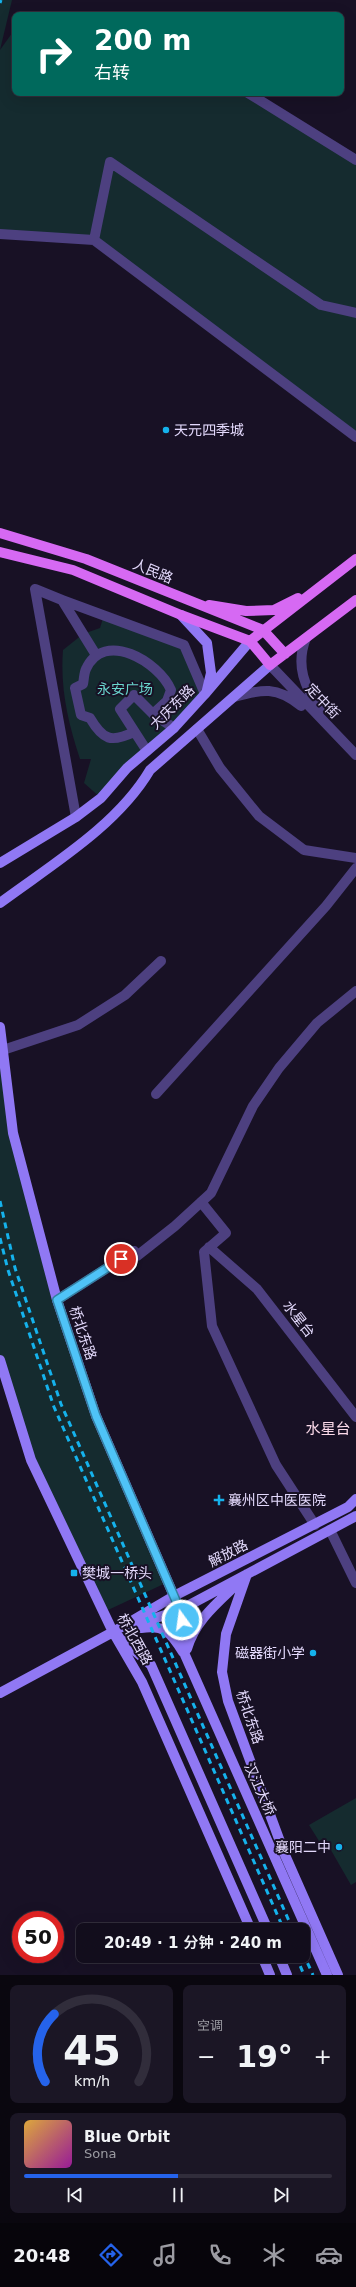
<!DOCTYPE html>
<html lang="zh">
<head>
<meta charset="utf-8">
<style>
	body { margin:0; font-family:"DejaVu Sans","Noto Sans SC",sans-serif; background:#1b1625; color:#f1f3f6; height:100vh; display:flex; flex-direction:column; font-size:15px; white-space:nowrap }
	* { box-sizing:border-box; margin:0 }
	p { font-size:13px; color:#9c9ca3 }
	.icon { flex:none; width:22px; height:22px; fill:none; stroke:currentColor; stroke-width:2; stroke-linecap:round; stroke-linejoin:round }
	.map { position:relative; height:1975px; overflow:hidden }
	.side { display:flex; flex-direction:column; gap:10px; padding:10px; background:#0a070f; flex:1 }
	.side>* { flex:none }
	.hud { position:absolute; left:12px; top:12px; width:332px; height:84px; border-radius:8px; box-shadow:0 4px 16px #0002,0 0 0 1px #312d3b; background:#00695c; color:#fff; overflow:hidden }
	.speed { position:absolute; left:12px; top:1911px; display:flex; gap:8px; font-size:20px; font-weight:700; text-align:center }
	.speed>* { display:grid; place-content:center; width:52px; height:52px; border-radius:50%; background:#120d1c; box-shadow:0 4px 16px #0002,0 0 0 1px #312d3b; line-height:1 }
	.speed .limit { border:6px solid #d22; background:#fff; color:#111 }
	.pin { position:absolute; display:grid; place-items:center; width:34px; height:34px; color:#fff; margin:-17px; border:2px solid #fff; border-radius:50%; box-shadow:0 1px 4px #0007 }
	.me { position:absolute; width:44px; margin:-22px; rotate:346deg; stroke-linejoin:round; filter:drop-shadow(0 0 3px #0008) }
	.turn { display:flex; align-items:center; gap:14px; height:84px; padding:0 16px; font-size:18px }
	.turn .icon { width:52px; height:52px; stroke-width:2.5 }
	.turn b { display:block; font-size:28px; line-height:34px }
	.big { font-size:30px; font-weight:600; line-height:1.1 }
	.side .card { flex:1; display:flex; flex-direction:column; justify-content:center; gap:6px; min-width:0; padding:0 14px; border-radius:8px; background:#1b1625 }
	.side .dial { align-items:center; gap:0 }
	.dial svg { height:104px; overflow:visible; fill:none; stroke:#312d3b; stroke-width:7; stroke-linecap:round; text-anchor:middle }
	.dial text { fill:#f1f3f6; stroke:none }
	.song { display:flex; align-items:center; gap:12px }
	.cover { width:48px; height:48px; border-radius:6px; background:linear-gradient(135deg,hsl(40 70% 55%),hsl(300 70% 35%)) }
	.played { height:4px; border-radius:2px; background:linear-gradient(90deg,#2563eb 50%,#312d3b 50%) }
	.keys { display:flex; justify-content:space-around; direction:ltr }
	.heat { display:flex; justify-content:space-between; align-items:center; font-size:22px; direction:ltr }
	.side .tiles { flex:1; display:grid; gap:10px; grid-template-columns:1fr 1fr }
	.card:last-child { grid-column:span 2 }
	.trip { position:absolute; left:76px; top:1923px; width:234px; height:40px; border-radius:8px; background:#120d1c; box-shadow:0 4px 16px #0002,0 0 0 1px #312d3b; font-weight:600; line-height:40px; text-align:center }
	.tabs { display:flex; height:64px; justify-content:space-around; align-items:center; background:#07050b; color:#9c9ca3 }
	.tabs .icon { width:28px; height:28px }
	.tabs .on { color:#2563eb }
	.tabs b { font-size:18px; color:#f1f3f6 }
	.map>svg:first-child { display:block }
</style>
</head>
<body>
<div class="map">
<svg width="356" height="1975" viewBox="0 0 356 1975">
	<rect width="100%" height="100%" fill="#181125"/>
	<!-- green -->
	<path fill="#152b2f" d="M0,0H12L0,50L15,29V93H248L356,160V438L94,240L0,234Z
		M104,615L184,645L205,694L101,798L84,783L91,759H80C68,723 60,688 63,650L83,634L100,628Z
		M0,1027L13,1133L96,1416L168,1582L108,1610L98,1600L33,1464L0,1359Z
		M356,1798V1882L351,1885L324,1838L319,1841L309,1825Z"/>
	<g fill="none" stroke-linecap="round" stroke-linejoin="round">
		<!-- street -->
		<path stroke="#4d4080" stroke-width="10" d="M248,93L356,160
			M0,234L94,240L356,437
			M94,240L110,162L321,305L356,313
			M35,589L76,817
			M35,589L62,600L96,655
			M62,600L184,645L205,694
			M306,638C295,666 305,687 320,710
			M270,665L356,755
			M234,697C262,689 277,686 301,706
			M197,729L220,768L259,816L304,850L356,858
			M134,732C111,743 103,740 90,718L81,715L75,688L83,684C84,679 84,673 86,669C104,629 159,662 171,690L167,701L153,714
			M147,751L120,709L134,695L153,714L174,728
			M3,1050L78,1025L125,995L161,961
			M156,1094L326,906L356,868
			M201,1202L226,1233L204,1252L212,1326L276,1465L315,1525
			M209,1247L257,1289L356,1417
			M57,1300L134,1251L137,1256L175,1226L211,1193L253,1106L279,1068L317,1023L356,991
			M330,1530L356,1583"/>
		<!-- secondary -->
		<path stroke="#9078f4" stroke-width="10" d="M181,615L207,643L211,673L207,690
			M0,863L76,817L101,798L127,768L174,728L205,694L250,641
			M0,903C51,865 117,826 150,770L270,665
			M0,1027L13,1133L57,1300L96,1416L180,1610L185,1655L327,1975
			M0,1360L31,1460L113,1632L142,1682L251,1930
			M247,1574L226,1634L222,1672L228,1701L285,1855L338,1975
			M132,1626L180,1610L356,1516
			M141,1628C165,1624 171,1633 183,1652
			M119,1637L151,1665L268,1930
			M187,1649C195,1621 216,1604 237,1584
			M0,1693L113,1632L174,1596L348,1507L356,1499
			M262,1956L270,1975
			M279,1956L287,1975"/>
		<!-- primary -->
		<path stroke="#d669f3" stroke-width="10" d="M0,533L86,559L263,630L285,654
			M0,552L73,570L181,615L250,641L270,665L356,600
			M209,605L246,611L274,610L298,598
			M250,641L356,559"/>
		<!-- rail -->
		<path stroke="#15b2ec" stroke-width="3" stroke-dasharray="6 5" stroke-linecap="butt" d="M0,3L1,0
			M0,1201L15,1268L61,1404L293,1930
			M0,1238L8,1270L54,1407L284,1930
			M303,1953L313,1975
			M296,1956L304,1975"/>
	</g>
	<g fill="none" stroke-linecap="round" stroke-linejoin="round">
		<defs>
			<path id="route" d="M121,1259L57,1300L96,1416L180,1610L182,1620"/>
		</defs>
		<!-- route casing -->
		<use href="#route" stroke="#337fa1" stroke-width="10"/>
		<!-- route -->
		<use href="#route" stroke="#4fc3f7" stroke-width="7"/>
	</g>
	<!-- markers -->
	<g fill="#15b2ec" stroke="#181125" stroke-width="1.5">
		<circle cx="166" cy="430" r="4"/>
		<path d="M217 1494h4v4h4v4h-4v4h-4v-4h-4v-4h4z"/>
		<rect x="70" y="1569" width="8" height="8" rx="2"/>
		<circle cx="313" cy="1653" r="4"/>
		<circle cx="339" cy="1847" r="4"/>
	</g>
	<g text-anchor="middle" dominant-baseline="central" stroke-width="4" stroke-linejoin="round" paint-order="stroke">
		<!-- poi labels -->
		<g font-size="14" fill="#e3d9fc" stroke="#181125" text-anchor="start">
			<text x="174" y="430">天元四季城</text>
			<text x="228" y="1500">襄州区中医医院</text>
			<text x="82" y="1573">樊城一桥头</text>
			<text x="305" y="1653" text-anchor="end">磁器街小学</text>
			<text x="331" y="1847" text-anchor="end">襄阳二中</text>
		</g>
		<!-- street labels -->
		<g font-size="14" fill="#e3d9fc" stroke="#181125">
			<text transform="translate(153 571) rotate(22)">人民路</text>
			<text transform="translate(323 701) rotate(46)">定中街</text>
			<text transform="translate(172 707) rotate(-45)">大庆东路</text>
			<text transform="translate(299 1319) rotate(52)">水星台</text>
			<text transform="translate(83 1333) rotate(71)">桥北东路</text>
			<text transform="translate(228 1553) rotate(-27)">解放路</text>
			<text transform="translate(135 1639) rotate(61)">桥北西路</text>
			<text transform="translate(250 1717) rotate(71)">桥北东路</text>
			<text transform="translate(260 1789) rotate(66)">汉江大桥</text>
		</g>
		<!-- park labels -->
		<g font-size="14" fill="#6ad6ce" stroke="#181125">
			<text x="125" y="689">永安广场</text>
		</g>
		<!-- neighbourhood labels -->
		<g font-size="15" fill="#fcdaea" stroke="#181125">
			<text x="328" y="1429">水星台</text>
		</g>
	</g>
</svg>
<div class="speed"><div class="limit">50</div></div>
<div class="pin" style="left:121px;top:1259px;background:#d93025"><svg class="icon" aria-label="arrive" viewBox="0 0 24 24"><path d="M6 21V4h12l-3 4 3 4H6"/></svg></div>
<svg class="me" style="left:182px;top:1620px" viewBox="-20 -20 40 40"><circle r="17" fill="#4fc3f7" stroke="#fff" stroke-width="3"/><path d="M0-11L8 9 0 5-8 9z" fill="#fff"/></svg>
<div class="trip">20:49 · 1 分钟 · 240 m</div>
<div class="hud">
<div class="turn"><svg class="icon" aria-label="right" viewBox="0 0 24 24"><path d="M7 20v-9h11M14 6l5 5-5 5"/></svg><div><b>200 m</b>右转</div></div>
</div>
</div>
<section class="side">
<div class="tiles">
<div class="card dial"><svg viewBox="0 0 100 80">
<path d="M14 69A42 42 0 1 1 86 69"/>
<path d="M14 69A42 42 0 0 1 21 17" stroke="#2563eb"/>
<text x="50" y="56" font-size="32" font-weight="700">45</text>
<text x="50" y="72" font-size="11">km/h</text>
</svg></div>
<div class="card"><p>空调</p>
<div class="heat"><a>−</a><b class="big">19°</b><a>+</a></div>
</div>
<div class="card">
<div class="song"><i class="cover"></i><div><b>Blue Orbit</b><p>Sona</p></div></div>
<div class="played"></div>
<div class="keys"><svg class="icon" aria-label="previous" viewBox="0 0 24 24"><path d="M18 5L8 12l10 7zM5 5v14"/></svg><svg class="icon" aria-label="pause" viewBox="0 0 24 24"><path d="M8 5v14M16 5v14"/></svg><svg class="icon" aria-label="next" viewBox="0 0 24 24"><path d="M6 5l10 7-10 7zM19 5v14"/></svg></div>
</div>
</div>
</section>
<nav class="tabs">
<b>20:48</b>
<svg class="icon on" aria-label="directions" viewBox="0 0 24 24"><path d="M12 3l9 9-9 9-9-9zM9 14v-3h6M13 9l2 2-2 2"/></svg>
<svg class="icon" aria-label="music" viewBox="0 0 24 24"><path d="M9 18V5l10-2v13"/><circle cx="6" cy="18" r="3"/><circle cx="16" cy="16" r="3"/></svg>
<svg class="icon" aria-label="phone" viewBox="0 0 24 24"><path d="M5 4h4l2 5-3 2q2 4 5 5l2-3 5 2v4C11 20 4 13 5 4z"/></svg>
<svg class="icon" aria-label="climate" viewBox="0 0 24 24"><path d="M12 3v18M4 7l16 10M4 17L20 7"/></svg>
<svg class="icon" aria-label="car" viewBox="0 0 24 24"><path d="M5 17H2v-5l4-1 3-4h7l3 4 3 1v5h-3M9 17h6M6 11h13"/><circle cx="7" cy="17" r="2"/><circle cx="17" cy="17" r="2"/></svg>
</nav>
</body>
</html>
